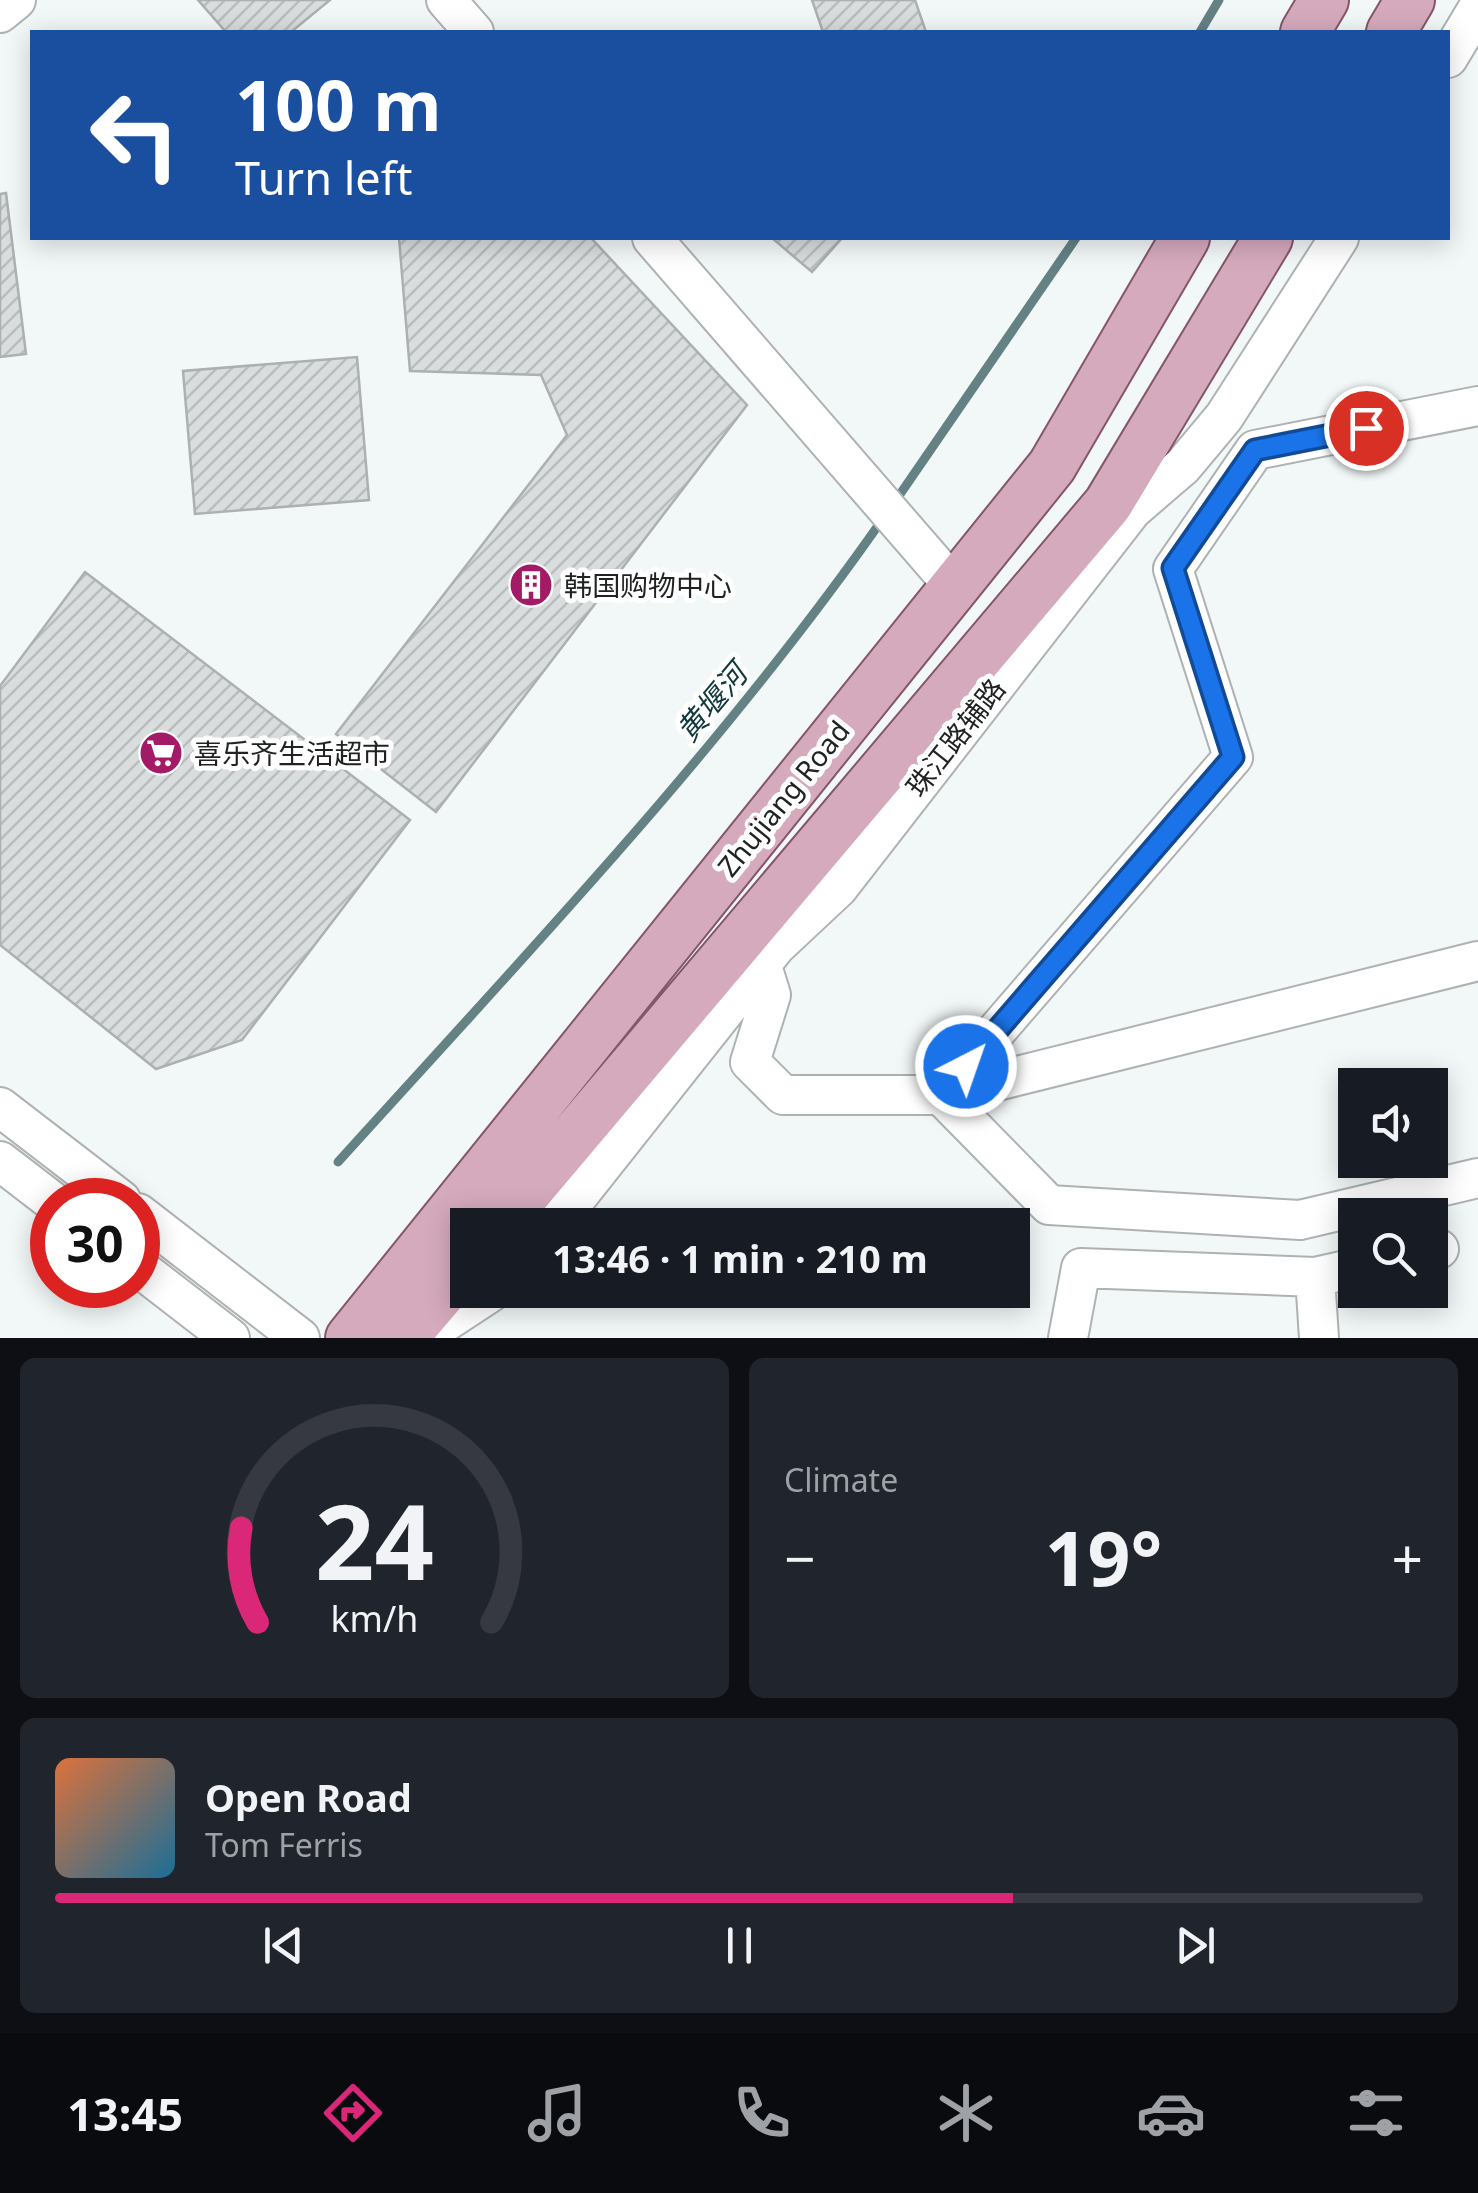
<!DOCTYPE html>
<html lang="en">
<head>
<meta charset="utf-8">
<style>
	body { margin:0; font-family:"Noto Sans","Noto Sans SC",sans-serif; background:#20242c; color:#f1f3f6; height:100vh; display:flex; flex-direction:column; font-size:38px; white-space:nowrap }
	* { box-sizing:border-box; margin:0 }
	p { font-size:32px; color:#9ea1a6 }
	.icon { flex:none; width:55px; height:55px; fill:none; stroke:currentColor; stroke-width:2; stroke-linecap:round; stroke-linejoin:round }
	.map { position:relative; height:1338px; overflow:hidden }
	.sheet { display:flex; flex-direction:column; gap:20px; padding:20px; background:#0d0f14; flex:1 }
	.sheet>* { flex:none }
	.banner { position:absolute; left:30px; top:30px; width:1420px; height:210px; border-radius:0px; box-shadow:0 5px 25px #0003; background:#1a4fa0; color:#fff; overflow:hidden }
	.controls { position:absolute; left:1338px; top:1068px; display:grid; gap:20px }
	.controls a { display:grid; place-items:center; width:110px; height:110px; border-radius:0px; background:#171b24; box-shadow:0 5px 25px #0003; font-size:50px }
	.speed { position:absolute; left:30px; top:1178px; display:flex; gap:20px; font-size:50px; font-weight:700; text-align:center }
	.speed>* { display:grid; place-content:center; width:130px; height:130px; border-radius:50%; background:#171b24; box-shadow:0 5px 25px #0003; line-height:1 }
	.speed .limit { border:15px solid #d22; background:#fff; color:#111 }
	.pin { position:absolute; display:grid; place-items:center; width:85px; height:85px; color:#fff; margin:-42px; border:5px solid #fff; border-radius:50%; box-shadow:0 2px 10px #0007 }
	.me { position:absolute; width:110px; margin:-55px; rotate:41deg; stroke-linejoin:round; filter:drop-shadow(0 0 8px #0008) }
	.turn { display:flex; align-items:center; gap:35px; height:210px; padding:0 40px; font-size:45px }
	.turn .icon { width:130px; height:130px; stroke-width:2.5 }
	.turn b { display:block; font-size:70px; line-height:85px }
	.big { font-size:75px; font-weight:700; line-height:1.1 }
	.sheet .card { flex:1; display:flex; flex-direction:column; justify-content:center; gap:15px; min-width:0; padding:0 35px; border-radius:15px; background:#20242c }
	.sheet .dial { align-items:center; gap:0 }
	.dial svg { height:260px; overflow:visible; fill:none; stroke:#363941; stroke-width:7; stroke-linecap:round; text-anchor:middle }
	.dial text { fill:#f1f3f6; stroke:none }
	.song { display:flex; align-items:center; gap:30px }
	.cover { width:120px; height:120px; border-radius:15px; background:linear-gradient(135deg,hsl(20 70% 55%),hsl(200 70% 35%)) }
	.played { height:10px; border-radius:5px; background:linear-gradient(90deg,#db2777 70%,#363941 70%) }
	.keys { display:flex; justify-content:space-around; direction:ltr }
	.heat { display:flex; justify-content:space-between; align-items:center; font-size:55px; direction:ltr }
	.sheet .tiles { flex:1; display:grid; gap:20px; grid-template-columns:1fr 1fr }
	.card:last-child { grid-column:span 2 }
	.trip { position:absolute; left:450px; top:1208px; width:580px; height:100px; border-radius:0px; background:#171b24; box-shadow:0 5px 25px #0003; font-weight:700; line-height:100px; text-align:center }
	.dock { display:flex; height:160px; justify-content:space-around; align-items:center; background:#090b0e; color:#9ea1a6 }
	.dock .icon { width:70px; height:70px }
	.dock .on { color:#db2777 }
	.dock b { font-size:45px; color:#f1f3f6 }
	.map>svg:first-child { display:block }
</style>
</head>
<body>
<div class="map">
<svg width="1478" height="1338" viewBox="0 0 1478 1338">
	<defs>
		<pattern id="building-hatch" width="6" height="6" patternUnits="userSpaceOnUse" patternTransform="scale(2.5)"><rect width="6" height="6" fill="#d9ddde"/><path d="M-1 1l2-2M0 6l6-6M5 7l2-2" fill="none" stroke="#babdbe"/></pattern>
	</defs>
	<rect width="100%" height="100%" fill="#f2f7f7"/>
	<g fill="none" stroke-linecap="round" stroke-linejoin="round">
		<!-- stream -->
		<path stroke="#648184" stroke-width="9" d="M1200,32L1219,0
			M894,503L1076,238
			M338,1162C526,954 721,750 882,520"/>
	</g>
	<!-- building -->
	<path fill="url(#building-hatch)" stroke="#acb0b1" stroke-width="2.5" d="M198,0H330L291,32H226Z
		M812,0H915L926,32H823Z
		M6,193L26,354L0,357V194Z
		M399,238H591L747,405L436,812L336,734L567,435L541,375L410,371Z
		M772,238H842L812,272Z
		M357,357L369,500L195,514L183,371Z
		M85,572L410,820L242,1040L156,1069L0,945V686Z"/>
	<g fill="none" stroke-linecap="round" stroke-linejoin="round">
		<defs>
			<path id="minor" d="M446,0L474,32
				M0,13L16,0
				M1448,58L1478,8
				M652,238L953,585
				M762,966L771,995L750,1062L783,1095H941L1049,1205L1300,1220L1478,1178
				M941,1095L1233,757L1173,569L1255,450L1478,406
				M941,1095L1478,961
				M0,1107L121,1200
				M0,1161L52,1201
				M138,1213L300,1338
				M555,1225L776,946L838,888L1132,510L1183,466L1224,417L1339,238
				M1430,1251L1439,1249
				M138,1267L230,1338
				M1315,1277L1319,1338
				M421,1338L494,1290
				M1068,1338L1081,1268L1315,1277L1355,1268"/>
			<path id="major" d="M1305,32L1324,0
				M1391,32L1410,0
				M499,1225L1108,504L1268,238
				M350,1338L1052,466L1185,238
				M403,1338L468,1262"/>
		</defs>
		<!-- minor casing -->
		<use href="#minor" stroke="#aeb2b3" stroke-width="42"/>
		<!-- major casing -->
		<use href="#major" stroke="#84566a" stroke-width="52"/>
		<!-- minor -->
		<use href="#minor" stroke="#fff" stroke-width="38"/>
		<!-- major -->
		<use href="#major" stroke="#d5aabc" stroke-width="48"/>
	</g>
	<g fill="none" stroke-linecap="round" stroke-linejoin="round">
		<defs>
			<path id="route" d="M966,1066L1233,757L1173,568L1255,450L1366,428"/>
		</defs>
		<!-- route casing -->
		<use href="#route" stroke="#114b97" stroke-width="25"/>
		<!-- route -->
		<use href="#route" stroke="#1a73e8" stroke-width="18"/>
	</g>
	<!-- icons -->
	<defs>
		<symbol id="building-disc" viewBox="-11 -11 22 22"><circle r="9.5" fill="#a31b66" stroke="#fff"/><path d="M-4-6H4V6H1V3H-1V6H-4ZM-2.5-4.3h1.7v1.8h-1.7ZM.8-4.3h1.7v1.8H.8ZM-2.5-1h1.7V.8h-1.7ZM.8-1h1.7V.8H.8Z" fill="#fff"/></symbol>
		<symbol id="supermarket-disc" viewBox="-11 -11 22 22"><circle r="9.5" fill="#a31b66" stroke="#fff"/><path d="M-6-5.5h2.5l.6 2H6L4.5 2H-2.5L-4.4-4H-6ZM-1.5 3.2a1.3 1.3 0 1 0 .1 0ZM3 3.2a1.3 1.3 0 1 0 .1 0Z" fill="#fff"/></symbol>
	</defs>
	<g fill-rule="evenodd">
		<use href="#building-disc" x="506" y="560" width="50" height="50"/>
		<use href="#supermarket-disc" x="136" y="728" width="50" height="50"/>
	</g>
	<g text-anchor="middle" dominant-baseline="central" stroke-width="10" stroke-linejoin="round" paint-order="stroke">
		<!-- poi labels -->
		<g font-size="28" fill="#212323" stroke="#fff" text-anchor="start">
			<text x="564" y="585">韩国购物中心</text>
			<text x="194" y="753">喜乐齐生活超市</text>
		</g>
		<!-- street labels -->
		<g font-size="28" fill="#212323" stroke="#fff">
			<text transform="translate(955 737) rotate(-52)">珠江路辅路</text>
			<text transform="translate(783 798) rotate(-51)">Zhujiang Road</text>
		</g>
		<!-- water labels -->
		<g font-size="30" font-style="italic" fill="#11393c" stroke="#fff">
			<text transform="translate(711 702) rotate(-50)">黄堰河</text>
		</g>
	</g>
</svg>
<div class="controls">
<a><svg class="icon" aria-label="sound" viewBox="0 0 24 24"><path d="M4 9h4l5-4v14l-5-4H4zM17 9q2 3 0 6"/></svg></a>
<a><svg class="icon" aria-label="search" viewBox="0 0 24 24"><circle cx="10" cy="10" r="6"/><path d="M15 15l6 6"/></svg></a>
</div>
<div class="speed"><div class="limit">30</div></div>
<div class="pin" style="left:1366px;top:428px;background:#d93025"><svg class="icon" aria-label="arrive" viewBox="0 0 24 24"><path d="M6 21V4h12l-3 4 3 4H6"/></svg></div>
<svg class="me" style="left:966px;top:1066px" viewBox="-20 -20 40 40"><circle r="17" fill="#1a73e8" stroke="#fff" stroke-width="3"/><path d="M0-11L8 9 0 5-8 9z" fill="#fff"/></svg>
<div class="trip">13:46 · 1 min · 210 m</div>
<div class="banner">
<div class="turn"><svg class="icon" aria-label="left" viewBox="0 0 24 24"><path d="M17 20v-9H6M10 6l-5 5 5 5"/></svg><div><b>100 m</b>Turn left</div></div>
</div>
</div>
<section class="sheet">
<div class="tiles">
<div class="card dial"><svg viewBox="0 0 100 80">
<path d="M14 69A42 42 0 1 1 86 69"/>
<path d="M14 69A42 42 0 0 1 9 40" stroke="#db2777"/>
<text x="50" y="56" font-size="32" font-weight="700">24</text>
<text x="50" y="72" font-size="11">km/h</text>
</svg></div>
<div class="card"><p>Climate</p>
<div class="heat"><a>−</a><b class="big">19°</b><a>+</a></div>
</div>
<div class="card">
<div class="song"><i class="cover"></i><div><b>Open Road</b><p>Tom Ferris</p></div></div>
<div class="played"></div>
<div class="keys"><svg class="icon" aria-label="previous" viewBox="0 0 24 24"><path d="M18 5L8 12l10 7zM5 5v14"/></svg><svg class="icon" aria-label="pause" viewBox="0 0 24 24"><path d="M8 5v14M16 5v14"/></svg><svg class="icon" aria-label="next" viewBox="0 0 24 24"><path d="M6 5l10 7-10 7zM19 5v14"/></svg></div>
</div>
</div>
</section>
<nav class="dock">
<b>13:45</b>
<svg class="icon on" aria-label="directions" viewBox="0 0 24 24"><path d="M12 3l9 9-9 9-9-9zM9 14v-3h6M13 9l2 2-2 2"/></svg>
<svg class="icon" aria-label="music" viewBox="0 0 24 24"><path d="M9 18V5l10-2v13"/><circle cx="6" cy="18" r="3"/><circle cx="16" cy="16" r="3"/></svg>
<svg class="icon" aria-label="phone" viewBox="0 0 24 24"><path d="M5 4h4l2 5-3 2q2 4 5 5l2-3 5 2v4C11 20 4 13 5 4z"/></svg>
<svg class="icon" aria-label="climate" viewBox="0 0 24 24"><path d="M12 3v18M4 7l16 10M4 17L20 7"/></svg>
<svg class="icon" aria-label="car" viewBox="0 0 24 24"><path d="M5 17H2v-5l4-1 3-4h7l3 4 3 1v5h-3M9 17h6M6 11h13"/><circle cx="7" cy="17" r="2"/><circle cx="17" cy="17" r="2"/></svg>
<svg class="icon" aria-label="filters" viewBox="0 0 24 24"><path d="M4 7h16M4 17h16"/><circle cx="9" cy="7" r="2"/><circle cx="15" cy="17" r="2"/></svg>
</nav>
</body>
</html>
